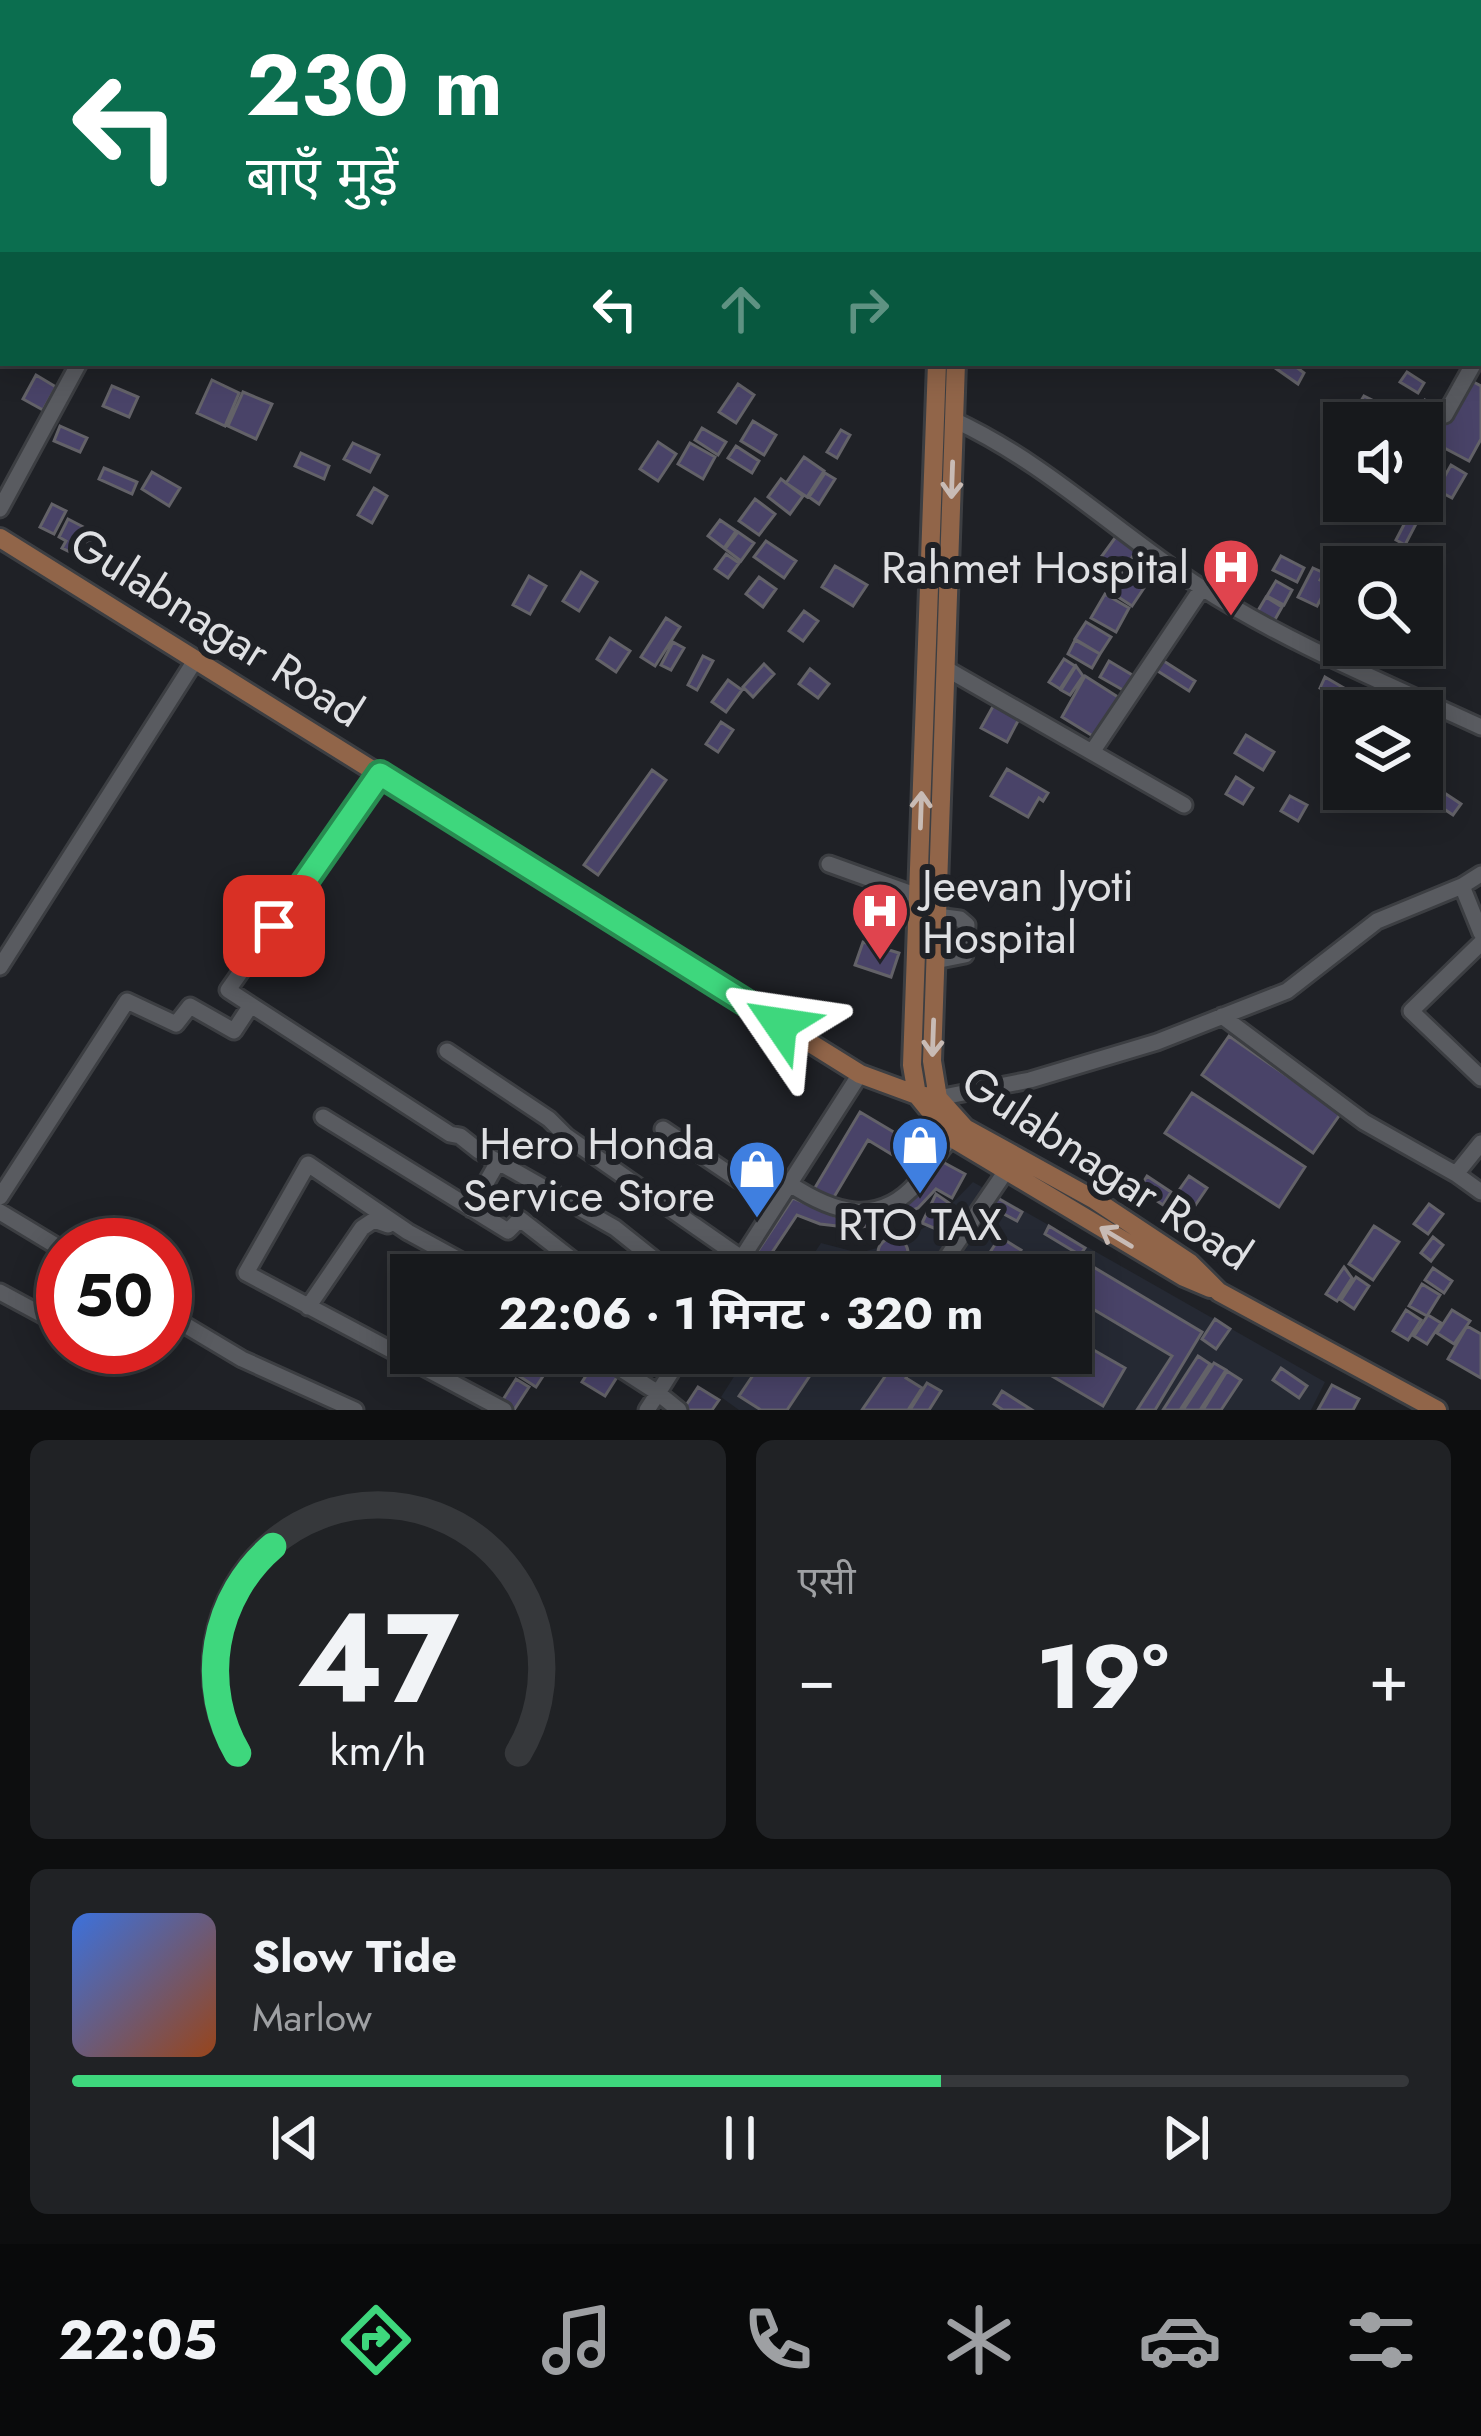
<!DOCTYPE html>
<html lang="hi">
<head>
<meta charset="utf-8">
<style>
	body { margin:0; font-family:Jost,"Noto Sans Devanagari",sans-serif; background:#202225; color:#f1f3f6; height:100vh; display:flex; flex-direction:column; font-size:45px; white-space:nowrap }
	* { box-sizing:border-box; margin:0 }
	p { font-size:39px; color:#9ea0a3 }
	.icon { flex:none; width:66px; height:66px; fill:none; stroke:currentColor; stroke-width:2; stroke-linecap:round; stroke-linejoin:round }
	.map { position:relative; height:1410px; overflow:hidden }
	.panel { display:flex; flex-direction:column; gap:30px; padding:30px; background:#0d0e0f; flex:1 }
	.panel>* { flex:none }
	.top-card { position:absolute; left:0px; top:0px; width:1482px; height:366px; box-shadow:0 6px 30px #0003,0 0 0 3px #36383b; background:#0b6e4f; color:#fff; overflow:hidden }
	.buttons { position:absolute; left:1323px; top:402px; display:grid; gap:24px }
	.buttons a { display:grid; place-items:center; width:120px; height:120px; border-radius:0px; background:#17191c; box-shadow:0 6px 30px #0003,0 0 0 3px #36383b; font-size:60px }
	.speed { position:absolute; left:36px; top:1218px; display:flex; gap:24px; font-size:60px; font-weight:700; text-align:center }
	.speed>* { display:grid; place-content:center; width:156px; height:156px; border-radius:50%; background:#17191c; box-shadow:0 6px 30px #0003,0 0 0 3px #36383b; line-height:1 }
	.speed .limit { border:18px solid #d22; background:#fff; color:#111 }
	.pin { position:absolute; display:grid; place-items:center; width:102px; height:102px; color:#fff; margin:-51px; border-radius:24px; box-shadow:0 6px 18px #0006 }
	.me { position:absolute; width:132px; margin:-66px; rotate:302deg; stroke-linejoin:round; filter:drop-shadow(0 0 9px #0008) }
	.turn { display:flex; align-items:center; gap:42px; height:252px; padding:0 48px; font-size:54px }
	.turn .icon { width:156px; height:156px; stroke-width:2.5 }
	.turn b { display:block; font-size:84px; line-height:102px }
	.lanes { display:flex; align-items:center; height:114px; padding:0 48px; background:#0003; justify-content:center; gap:60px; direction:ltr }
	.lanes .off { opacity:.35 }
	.big { font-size:90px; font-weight:700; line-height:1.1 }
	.panel .card { flex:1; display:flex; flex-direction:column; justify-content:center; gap:18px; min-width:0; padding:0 42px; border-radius:18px; background:#202225 }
	.panel .dial { align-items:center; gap:0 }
	.dial svg { height:312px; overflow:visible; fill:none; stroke:#36383b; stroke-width:7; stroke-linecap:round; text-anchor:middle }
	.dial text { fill:#f1f3f6; stroke:none }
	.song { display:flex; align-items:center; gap:36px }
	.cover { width:144px; height:144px; border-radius:18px; background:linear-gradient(135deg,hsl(220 70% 55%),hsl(20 70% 35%)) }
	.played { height:12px; border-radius:6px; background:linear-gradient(90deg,#3ed77d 65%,#36383b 65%) }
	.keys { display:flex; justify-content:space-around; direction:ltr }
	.heat { display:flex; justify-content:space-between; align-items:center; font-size:66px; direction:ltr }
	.panel .tiles { flex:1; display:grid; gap:30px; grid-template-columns:1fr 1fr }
	.card:last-child { grid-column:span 2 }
	.trip { position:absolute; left:390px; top:1254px; width:702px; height:120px; border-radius:0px; background:#17191c; box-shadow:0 6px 30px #0003,0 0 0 3px #36383b; font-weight:700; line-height:120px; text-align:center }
	.dock { display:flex; height:192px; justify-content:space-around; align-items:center; background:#090a0b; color:#9ea0a3 }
	.dock .icon { width:84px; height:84px }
	.dock .active { color:#3ed77d }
	.dock b { font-size:54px; color:#f1f3f6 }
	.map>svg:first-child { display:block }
</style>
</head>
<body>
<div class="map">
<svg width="1481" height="1410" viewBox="0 0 1481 1410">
	<rect width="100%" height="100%" fill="#1f2126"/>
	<!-- built -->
	<path fill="#252933" d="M973,1182L1325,1382L1311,1410H739L721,1397L749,1353H1071V1275H800L821,1243L859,1253L899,1242L934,1222Z"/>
	<!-- building -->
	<path fill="#494368" stroke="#636268" stroke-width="3" d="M1268,363H1291L1304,373L1298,384Z
		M1407,372L1424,383L1418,393L1400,382Z
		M36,375L56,387L43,410L23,399Z
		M1468,379L1481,386V439L1469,461L1433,442Z
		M212,380L239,393L225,426L197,413Z
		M738,384L754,395L736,423L719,412Z
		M112,386L138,397L129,417L103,406Z
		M243,392L272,404L256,439L228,426Z
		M1364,396L1384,406L1376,422L1355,411Z
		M1425,400L1442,408L1430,435L1422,432V423H1414Z
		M753,421L776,435L764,455L741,441Z
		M60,426L87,438L80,452L54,441Z
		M702,428L726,442L718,455L695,440Z
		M841,430L850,435L837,458L827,452Z
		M658,442L676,454L658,481L640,469Z
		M353,443L379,455L370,472L344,459Z
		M690,443L715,457L703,479L678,464Z
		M736,446L759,461L752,473L728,458Z
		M301,453L329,466L324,479L295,466Z
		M804,457L824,471L807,497L786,483Z
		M1451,465L1466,474L1452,498L1437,490Z
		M104,468L137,482L132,494L99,479Z
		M152,472L180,488L169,506L142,489Z
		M825,473L835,479L819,504L809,497Z
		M781,479L803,496L790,514L768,497Z
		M374,488L387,496L372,523L358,515Z
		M755,499L775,514L759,535L739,521Z
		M52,504L66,511L54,534L40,527Z
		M1410,513L1419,518L1405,545L1396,540Z
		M68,519L95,533L89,543L84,541L76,555L62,548L66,541L59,537Z
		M720,520L736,531L724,548L708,536Z
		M1120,531L1141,546L1119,574L1099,560Z
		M738,532L754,543L741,561L725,549Z
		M766,541L796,561L784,578L754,557Z
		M726,554L739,563L728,578L715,569Z
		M1281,556L1304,568L1297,582L1273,570Z
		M1128,564L1150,579L1132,606L1109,591Z
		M835,566L867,585L853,606L822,587Z
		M1313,568L1324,573L1320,580L1329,584L1317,606L1298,597Z
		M1237,571L1253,581L1243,599L1226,588Z
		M581,572L597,582L579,611L563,601Z
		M529,576L546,586L530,614L513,605Z
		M759,577L776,589L763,607L746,594Z
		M1276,581L1292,590L1284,605L1267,596Z
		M1105,594L1129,608L1116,632L1091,618Z
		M1266,597L1282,607L1273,623L1256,614Z
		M804,611L818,621L803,641L789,631Z
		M666,618L680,627L655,666L641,657Z
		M1086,622L1111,637L1100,654L1075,639Z
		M610,638L630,651L616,672L597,659Z
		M1075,640L1100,654L1092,668L1068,654Z
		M673,642L684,648L671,670L661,665Z
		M703,656L713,661L697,690L688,685Z
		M1159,658L1195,681L1189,691L1153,668Z
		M1064,659L1075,666L1060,689L1049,682Z
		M1109,661L1139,679L1130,694L1100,677Z
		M764,664L774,674L753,697L743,687Z
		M1076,666L1083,676L1070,695L1061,690Z
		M810,669L829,684L818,698L799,684Z
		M1085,676L1121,699L1096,738L1062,717Z
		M1325,677L1344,688L1338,698L1320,688Z
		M728,680L742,690L726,712L712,702Z
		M996,701L1021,715L1007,742L981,728Z
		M721,722L733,730L718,752L706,744Z
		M1246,735L1274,752L1263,770L1235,753Z
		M1007,769L1048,793L1043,801L1039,798L1028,817L991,796Z
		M652,770L666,780L598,875L584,865Z
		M1236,777L1253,788L1243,804L1226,794Z
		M1446,794L1461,804L1453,815L1438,805Z
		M1290,796L1307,805L1298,821L1281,811Z
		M863,942L899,953L891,977L855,965Z
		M1229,1036L1341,1113L1313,1153L1202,1075Z
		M1192,1093L1305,1167L1279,1207L1165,1133Z
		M860,1112L929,1153L919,1171L868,1140L831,1202L813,1191Z
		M939,1160L965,1174L952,1198L936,1189L918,1208L875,1225L854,1228L820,1224L797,1215L757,1275H742L793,1198L837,1217L854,1218L891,1209L912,1199Z
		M1147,1176L1171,1192L1163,1205L1139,1189Z
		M1189,1176L1207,1188L1188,1216L1170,1203Z
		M936,1194L949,1203L936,1229L922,1223Z
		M994,1196L1022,1212L1017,1221L989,1206Z
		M1429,1204L1443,1214L1428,1234L1414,1224Z
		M1049,1226L1085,1248L1080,1255L1045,1234Z
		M1374,1226L1399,1242L1373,1280L1349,1264Z
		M1000,1237L1021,1250L1005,1275L983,1263Z
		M1433,1237L1443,1245L1431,1261L1421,1253Z
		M878 1253a15 15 0 1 1 30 0a15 15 0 1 1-30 0Z
		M1090,1265L1202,1332L1155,1410H1137L1172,1356L1071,1296Z
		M1344,1267L1352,1278L1337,1301L1326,1294Z
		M1433,1268L1452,1281L1444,1293L1425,1280Z
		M1356,1277L1369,1286L1354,1309L1341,1300Z
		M1422,1284L1440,1295L1427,1316L1409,1306Z
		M1406,1310L1421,1320L1408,1340L1393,1331Z
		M1452,1310L1470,1321L1454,1344L1437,1333Z
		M1428,1315L1441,1323L1427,1344L1414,1336Z
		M1215,1319L1230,1329L1216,1349L1202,1339Z
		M1467,1326L1481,1334V1378L1448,1359Z
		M1071,1337L1125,1368L1103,1406L1045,1372L1057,1353H1071Z
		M768,1353H825L787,1410H761L739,1396Z
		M981,1353H1020L1008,1371Z
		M532,1356L549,1367L536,1387L519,1376Z
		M1198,1356L1210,1364L1180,1410H1163Z
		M897,1359L912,1369L906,1378L922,1388L908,1410H862Z
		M596,1360L619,1374L605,1396L582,1382Z
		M1214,1363L1226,1370L1200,1410H1183Z
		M1281,1368L1307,1386L1299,1398L1273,1380Z
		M1227,1371L1241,1380L1221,1410H1203Z
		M516,1379L529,1387L514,1410H506L499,1406Z
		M927,1383L941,1391L929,1410H910Z
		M1332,1385L1359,1399L1353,1410H1318Z
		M698,1387L719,1400L712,1410H683Z
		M1002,1391L1032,1410H1003L994,1404Z"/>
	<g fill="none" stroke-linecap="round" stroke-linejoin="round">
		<defs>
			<path id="minor" d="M695,0L706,3
				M1214,0L1220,3
				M0,70L3,72
				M1479,183L1481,184
				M0,259L3,261
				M1479,353L1481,350
				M1445,415L1474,363
				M954,420C1045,462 1116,532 1199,586C1287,643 1386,683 1481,727
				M0,509L79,363
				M945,668L1184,805
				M1092,752L1202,588
				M829,864L918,896
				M1462,886L1481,874
				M1481,943L1411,1011L1481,1078
				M935,961L965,955L967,925L960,919L937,916
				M0,967L196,659
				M251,1005L450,1134L460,1136L479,1151L615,1228L674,1275
				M1222,1016L1364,1122L1456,1174L1481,1192
				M447,1051L549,1119L566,1136L741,1258
				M938,1098L1030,1080L1157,1042L1287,991L1377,921L1462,886L1481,933
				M323,1117L508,1231L520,1219L592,1275
				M663,1129L776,1205
				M1456,1174L1481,1143
				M790,1184C832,1212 878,1228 917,1183C930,1168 937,1152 952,1138
				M0,1197L127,1001L176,1024L190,1006L234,1031L251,1005L228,990L380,774
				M471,1209L498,1162
				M0,1212L63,1250
				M487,1275L408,1232L308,1164L246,1273L504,1410
				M731,1275L860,1074
				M935,1275L1006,1171
				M0,1292L63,1326
				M308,1307L362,1228L374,1220L388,1225
				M165,1313L242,1359L355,1410
				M596,1353L658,1393L683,1353
				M647,1410L658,1393L679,1410"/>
			<path id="major" d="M950,3V0
				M968,3V0
				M937,363L912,1065L917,1095L952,1138L1184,1277L1210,1288
				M0,538L860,1074L917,1095L938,1098L965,1128L1095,1200L1190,1263L1219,1292L1437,1410
				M938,1098L932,1061L956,363"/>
		</defs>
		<!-- minor casing -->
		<use href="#minor" stroke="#3c3e42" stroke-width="21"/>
		<!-- major casing -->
		<use href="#major" stroke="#3c3e42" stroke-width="24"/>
		<!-- minor -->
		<use href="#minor" stroke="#595b60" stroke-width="15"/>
		<!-- major -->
		<use href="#major" stroke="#916549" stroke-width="18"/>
	</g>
	<!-- one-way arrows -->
	<defs><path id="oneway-shaft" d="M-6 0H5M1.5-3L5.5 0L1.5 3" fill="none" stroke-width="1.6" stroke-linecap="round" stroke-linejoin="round" transform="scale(3)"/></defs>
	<g stroke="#c8bbb5">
		<use href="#oneway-shaft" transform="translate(952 480) rotate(92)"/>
		<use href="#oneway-shaft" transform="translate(921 810) rotate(-88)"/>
		<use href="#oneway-shaft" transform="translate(933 1038) rotate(92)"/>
		<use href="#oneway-shaft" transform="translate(1116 1237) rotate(-149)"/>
	</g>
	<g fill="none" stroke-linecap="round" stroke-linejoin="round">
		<defs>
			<path id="route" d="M274,926L380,774L780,1024"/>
		</defs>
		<!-- route casing -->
		<use href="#route" stroke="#288c51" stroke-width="30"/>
		<!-- route -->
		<use href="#route" stroke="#3ed77d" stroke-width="21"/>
	</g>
	<!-- icons -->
	<defs>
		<symbol id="hospital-pin" viewBox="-11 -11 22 30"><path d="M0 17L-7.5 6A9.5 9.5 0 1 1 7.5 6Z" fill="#e0444e" stroke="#1f2126"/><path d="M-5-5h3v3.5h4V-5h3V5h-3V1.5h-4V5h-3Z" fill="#fff"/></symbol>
		<symbol id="shop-pin" viewBox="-11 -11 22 30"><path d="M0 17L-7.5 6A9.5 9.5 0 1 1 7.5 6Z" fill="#3f7fe0" stroke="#1f2126"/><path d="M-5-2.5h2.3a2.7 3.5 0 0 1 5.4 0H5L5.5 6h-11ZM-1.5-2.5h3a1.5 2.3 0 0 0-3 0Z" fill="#fff"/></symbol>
	</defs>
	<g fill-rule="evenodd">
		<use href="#hospital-pin" x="1198" y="534" width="66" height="90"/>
		<use href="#hospital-pin" x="847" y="878" width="66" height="90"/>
		<use href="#shop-pin" x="887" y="1112" width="66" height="90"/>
		<use href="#shop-pin" x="724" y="1136" width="66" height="90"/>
	</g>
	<g text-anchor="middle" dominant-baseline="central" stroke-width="12" stroke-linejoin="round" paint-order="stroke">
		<!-- poi labels -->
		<g font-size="45" fill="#dfe0e3" stroke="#1f2126" text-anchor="end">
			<text x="1189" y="567">Rahmet Hospital</text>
			<text x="922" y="885" text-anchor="start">Jeevan Jyoti<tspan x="922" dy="52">Hospital</tspan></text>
			<text x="715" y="1143">Hero Honda<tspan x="715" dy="52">Service Store</tspan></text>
			<text x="920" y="1224" text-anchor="middle">RTO TAX</text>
		</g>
		<!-- street labels -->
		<g font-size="45" fill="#dfe0e3" stroke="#1f2126">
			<text transform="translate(217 627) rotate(32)">Gulabnagar Road</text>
			<text transform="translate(1107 1168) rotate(33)">Gulabnagar Road</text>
		</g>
	</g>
</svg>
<div class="buttons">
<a><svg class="icon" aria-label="sound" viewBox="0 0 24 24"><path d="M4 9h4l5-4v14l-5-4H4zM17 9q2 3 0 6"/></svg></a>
<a><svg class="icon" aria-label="search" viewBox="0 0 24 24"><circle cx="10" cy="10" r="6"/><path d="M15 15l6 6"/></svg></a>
<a><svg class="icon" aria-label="layers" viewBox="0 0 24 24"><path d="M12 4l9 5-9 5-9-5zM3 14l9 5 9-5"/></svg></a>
</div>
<div class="speed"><div class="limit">50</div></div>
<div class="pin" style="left:274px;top:926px;background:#d93025"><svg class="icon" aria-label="arrive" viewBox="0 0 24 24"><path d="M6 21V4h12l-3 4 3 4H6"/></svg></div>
<svg class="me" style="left:780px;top:1024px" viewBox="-20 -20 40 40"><path d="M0-17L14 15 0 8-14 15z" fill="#3ed77d" stroke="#fff" stroke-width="4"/></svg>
<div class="trip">22:06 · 1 मिनट · 320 m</div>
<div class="top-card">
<div class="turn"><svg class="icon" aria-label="left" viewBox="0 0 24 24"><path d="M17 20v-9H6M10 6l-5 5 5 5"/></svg><div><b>230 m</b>बाएँ मुड़ें</div></div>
<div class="lanes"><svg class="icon" aria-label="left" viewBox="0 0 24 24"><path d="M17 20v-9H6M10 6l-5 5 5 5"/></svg><svg class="icon off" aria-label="ahead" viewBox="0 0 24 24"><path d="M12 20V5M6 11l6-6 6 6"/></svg><svg class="icon off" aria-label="right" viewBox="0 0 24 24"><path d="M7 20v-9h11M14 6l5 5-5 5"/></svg></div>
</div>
</div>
<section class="panel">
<div class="tiles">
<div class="card dial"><svg viewBox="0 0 100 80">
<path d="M14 69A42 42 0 1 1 86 69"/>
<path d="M14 69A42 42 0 0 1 23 16" stroke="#3ed77d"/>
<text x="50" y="56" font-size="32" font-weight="700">47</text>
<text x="50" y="72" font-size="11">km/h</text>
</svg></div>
<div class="card"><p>एसी</p>
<div class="heat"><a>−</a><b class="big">19°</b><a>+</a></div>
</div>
<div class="card">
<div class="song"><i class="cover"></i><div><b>Slow Tide</b><p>Marlow</p></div></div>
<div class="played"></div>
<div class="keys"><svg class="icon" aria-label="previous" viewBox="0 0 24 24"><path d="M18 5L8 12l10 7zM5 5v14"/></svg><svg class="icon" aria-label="pause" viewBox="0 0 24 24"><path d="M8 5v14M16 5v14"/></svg><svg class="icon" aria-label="next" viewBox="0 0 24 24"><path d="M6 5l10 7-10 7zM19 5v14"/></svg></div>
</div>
</div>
</section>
<nav class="dock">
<b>22:05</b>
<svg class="icon active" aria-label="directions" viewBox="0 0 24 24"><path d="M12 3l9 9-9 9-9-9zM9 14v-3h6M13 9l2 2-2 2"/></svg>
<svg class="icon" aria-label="music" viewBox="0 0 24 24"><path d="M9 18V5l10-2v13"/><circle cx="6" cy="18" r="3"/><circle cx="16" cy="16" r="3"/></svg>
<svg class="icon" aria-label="phone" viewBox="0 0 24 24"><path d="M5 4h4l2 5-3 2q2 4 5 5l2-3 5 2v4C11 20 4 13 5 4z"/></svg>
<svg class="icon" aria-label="climate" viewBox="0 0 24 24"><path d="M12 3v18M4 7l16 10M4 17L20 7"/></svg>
<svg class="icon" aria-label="car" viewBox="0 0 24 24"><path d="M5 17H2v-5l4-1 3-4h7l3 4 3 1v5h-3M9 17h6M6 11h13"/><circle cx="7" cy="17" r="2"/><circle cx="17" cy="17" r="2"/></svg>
<svg class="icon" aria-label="filters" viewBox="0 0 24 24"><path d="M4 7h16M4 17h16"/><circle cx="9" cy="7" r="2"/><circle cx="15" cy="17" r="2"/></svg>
</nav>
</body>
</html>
